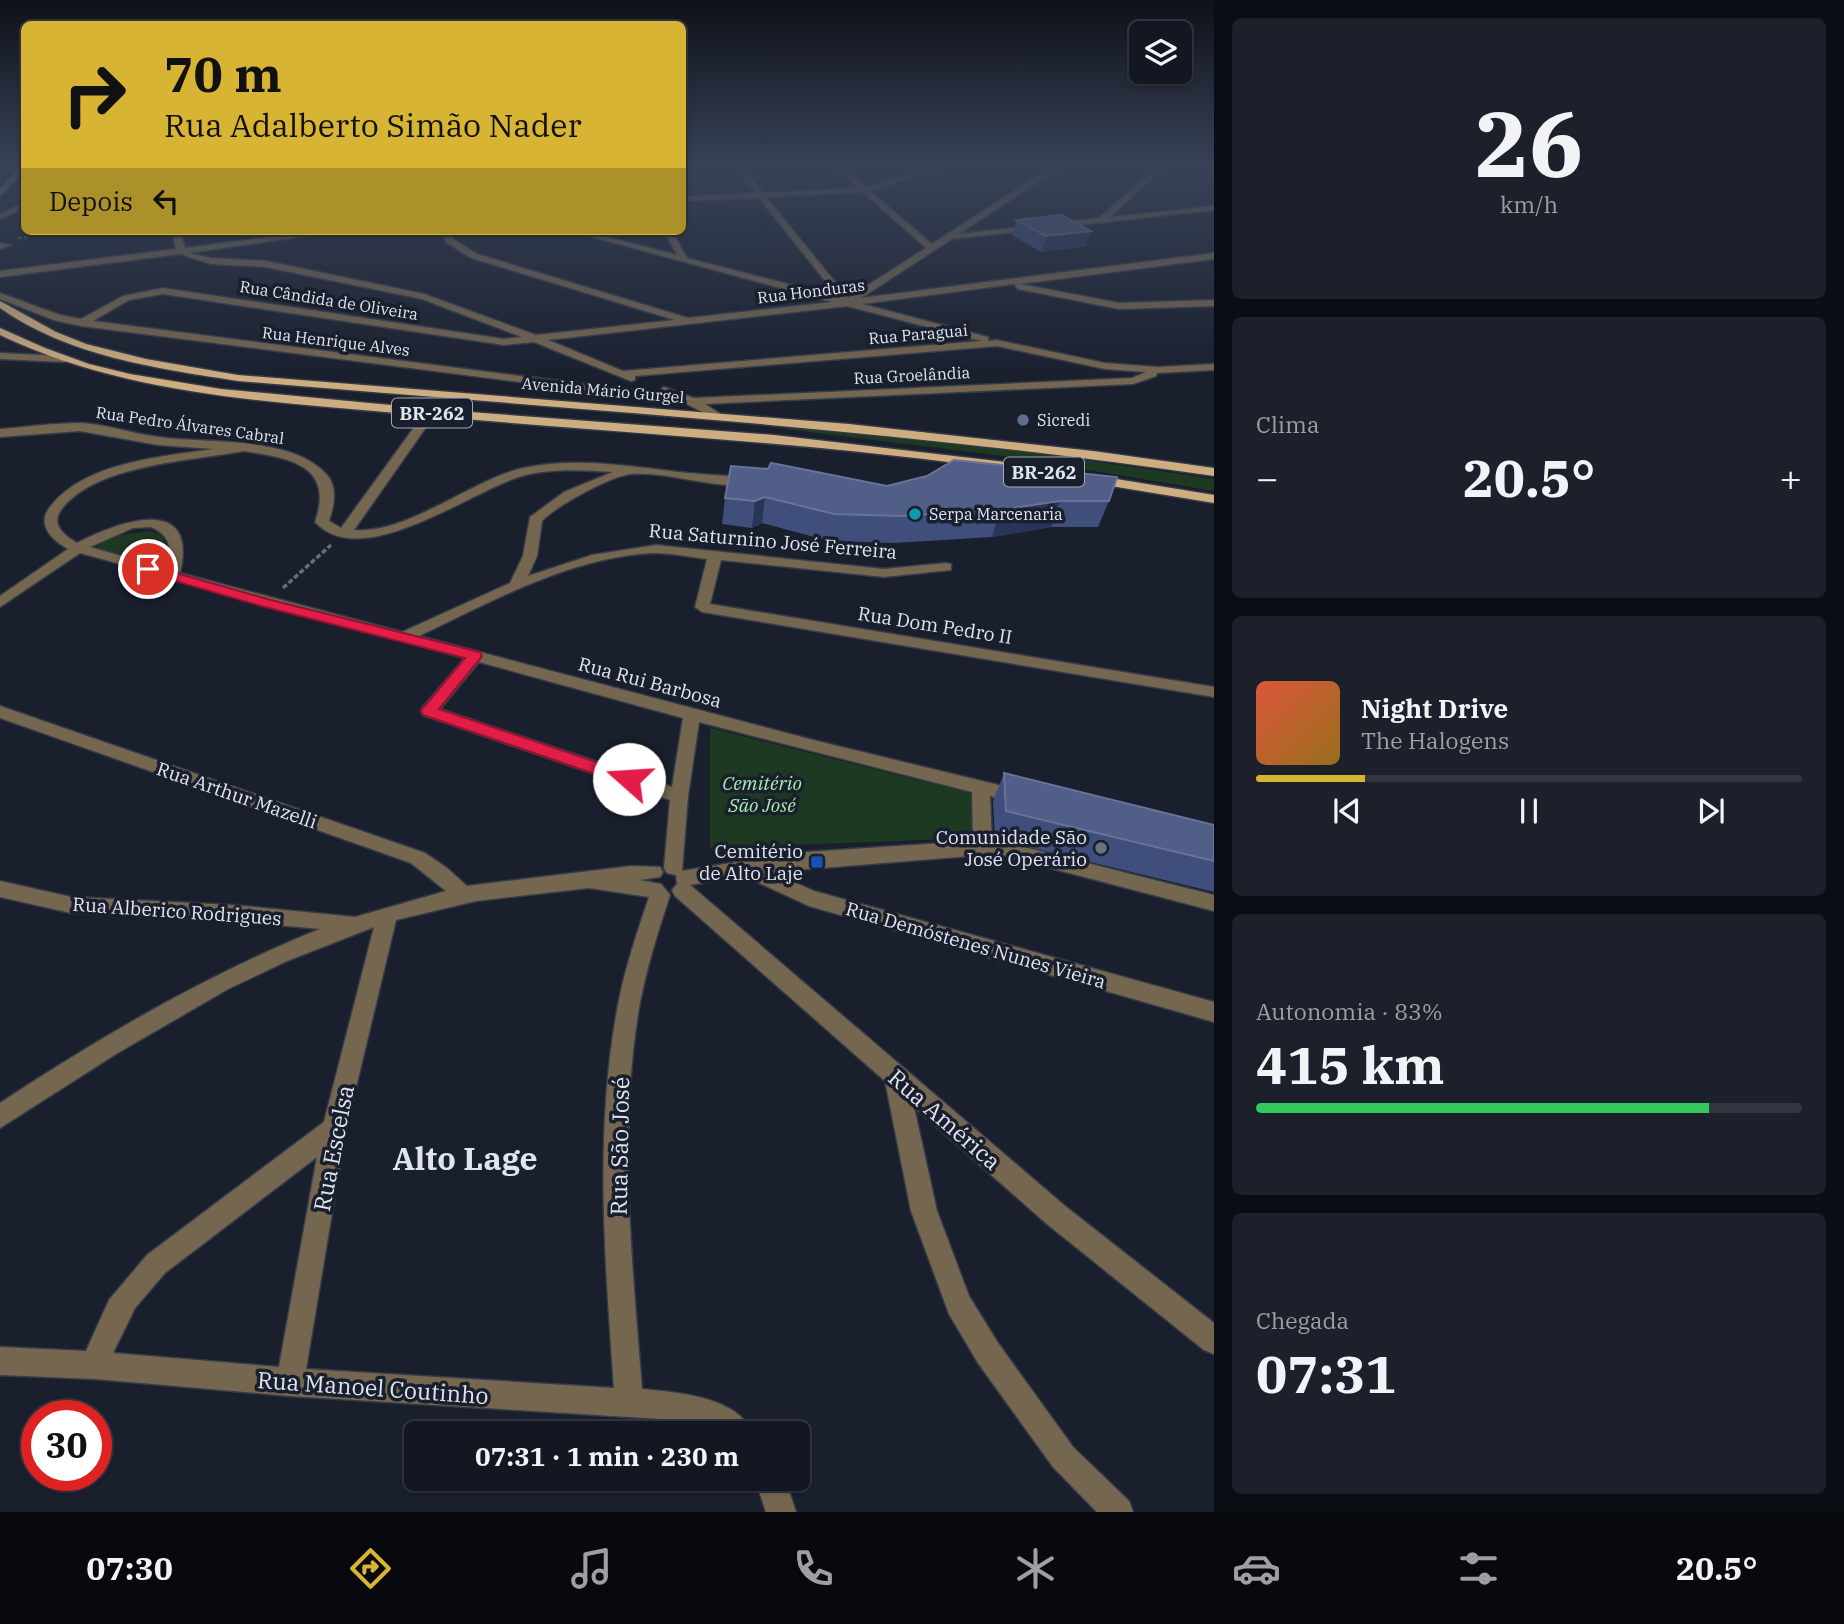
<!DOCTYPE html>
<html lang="pt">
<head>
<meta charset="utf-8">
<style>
	body { margin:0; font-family:"IBM Plex Serif",serif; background:#1c202a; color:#f1f3f6; height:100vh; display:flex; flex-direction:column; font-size:26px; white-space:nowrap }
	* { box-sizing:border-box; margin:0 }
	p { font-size:23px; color:#9d9fa5 }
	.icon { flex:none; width:38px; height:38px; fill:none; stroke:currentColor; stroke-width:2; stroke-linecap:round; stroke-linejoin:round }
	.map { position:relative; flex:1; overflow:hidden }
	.panel { display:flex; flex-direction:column; gap:18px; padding:18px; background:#0a0d13; width:630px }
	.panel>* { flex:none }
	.hud { position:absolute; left:21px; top:21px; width:665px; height:214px; border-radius:10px; box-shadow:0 2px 5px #0004,0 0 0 2px #323640; background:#d7b434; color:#111; overflow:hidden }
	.fabs { position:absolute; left:1129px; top:21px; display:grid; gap:14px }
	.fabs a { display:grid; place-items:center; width:63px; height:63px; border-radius:10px; background:#131722; box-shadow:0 2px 5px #0004,0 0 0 2px #323640; font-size:35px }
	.speed { position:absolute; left:21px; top:1400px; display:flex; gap:14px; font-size:35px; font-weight:700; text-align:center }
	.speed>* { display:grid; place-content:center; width:91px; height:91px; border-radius:50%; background:#131722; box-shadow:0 2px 5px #0004,0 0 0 2px #323640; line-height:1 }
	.speed .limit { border:10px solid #d22; background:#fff; color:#111 }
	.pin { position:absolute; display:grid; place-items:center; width:60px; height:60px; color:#fff; margin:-30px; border:4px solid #fff; border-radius:50%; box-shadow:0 2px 7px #0007 }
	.me { position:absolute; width:77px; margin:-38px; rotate:289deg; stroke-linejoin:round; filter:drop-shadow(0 0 5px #0008) }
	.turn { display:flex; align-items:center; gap:24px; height:147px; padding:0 28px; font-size:32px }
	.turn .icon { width:91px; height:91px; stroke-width:2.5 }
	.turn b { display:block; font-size:49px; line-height:60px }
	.then { display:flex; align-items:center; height:66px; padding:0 28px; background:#0003; gap:14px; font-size:26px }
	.big { font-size:52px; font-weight:700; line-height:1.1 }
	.panel .tile { flex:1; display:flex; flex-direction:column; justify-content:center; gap:10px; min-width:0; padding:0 24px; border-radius:10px; background:#1c202a }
	.panel .dial { align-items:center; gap:0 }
	.dial b { font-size:91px; line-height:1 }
	.song { display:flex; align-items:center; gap:21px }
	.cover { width:84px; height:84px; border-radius:10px; background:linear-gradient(135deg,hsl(10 70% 55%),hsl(40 70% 35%)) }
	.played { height:7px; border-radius:4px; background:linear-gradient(90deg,#d7b434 20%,#323640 20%) }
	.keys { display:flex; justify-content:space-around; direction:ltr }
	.heat { display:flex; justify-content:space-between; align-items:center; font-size:38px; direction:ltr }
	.charge { height:10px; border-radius:5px; background:linear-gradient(90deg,#34c759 83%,#323640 0) }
	.trip { position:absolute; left:404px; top:1421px; width:406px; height:70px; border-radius:10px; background:#131722; box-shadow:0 2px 5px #0004,0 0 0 2px #323640; font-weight:700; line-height:70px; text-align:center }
	.tabs { display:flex; height:112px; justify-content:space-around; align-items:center; background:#08090e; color:#9d9fa5 }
	.tabs .icon { width:49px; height:49px }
	.tabs .on { color:#d7b434 }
	.tabs b { font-size:32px; color:#f1f3f6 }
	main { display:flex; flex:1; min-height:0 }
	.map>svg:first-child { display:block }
</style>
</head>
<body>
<main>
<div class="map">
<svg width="1214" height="1512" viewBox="0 0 1214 1512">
	<rect width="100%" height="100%" fill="#191f2d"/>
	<!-- green -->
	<path fill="#1e3922" d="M786,424L1009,449L1214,479V491L1011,457L785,429Z
		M150,531L162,536C169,548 167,556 165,569L94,548L115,536Z
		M710,728L977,795V838L710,848Z"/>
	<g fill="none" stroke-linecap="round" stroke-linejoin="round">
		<defs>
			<path id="minor" d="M0,168H13L0,172Z
				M735,168H743L763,193L858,188L837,168H845L866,187L929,168H940L870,191L932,244L1050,168H1059L959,234L1099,218L1156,168H1164L1110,217L1214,206V210L952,239L861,298L1214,253V259L1020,284L1119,303L1214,300V306L1119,309L1018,289L1014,284L862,304L988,337V341L997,340L1105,363L1158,367L1214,364V370L1157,373L1156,376L1133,384L705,404L722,415V419L718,420L673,397L645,398L81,326L54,320L0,299V293L60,315L81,319L123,296L163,288L504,339L522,337L422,299L266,267L211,264L180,254L0,277V271L176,249L172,231H180L185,248L317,231H341L189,253L211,258L266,261L424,294L536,335L675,320L471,258L446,242L443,231H451L453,239L477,254L688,318L832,302L570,231H584L677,255L664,231H672L687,258L838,297L759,198L682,201V197L755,193ZM863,192L926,248L848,298L766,197ZM163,294L504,345L534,342L631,381L635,380V376L997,346L1105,369L1146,372L1132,378L694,398L664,387L659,391L645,392L93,321L129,300ZM847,306L981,341L623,371L548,340Z
				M24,203V208L0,219V214Z
				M0,243L12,245L0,249Z
				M0,353L64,356L69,359L64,362L0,359Z
				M430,410L436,413L354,530C406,535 471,480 523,468C577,456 634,467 688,473C709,475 731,476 752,477L757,478V484C718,491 670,471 632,474C612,475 556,506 542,521L537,556L528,576L592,555L656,545L884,569L946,563L951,564V570L884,577L721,560L710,604L1214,687V697L702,612L695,607L707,559C690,557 671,553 654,553C571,557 492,601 419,636L813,740L1023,791L1026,796L1023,801L1017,803L990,796L992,841L1008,843L1214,895V911L1008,857L983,855L772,872L814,891L1214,1002V1022L809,906L744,876L690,885L1065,1206L1214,1323V1354L1204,1350L1047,1224L914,1107L937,1211L969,1296L998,1343L1073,1447L1129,1501L1133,1512H1097L1053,1467L978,1363L949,1314L911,1211L885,1081L675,896L672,890L677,884L676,875L667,873L664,868L670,800L423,715L421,711L423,707L465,658L80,553L0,607V596L68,549C52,540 36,525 50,507C85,462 160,457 213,449L158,445L80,431L0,437V429C26,427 53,423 80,423C107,424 132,434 159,437C207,444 292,435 327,475C338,488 334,506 329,521L341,528L426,411ZM244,451C289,458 335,465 315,522C362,573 470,491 522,476C551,468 583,470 613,472L564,492L530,517L523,556L510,583L402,632L180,573C199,492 117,522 77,543C65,536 50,525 61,510C95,464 192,461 244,451ZM151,527C172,537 171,547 167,569L90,547L133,528ZM479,662L683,718L672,787L440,709ZM699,722L972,792L973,841L792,853L682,871L688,796Z
				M0,706L425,853L447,868L467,886L631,866L660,867L663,872L660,877L640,880L661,884L670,895C658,932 646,969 639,1008C618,1134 632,1263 642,1389C676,1392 739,1397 752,1433H712L701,1426L678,1420L290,1396L95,1379L0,1375V1347L86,1351L109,1300L147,1255L324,1122L374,927L287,961L228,989L116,1054L0,1128V1103C102,1036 206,975 320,929L233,921L71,913L0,897V881L71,897L233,905L355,917L446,891L411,863L0,718ZM589,888L649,897C637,933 625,968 618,1005C594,1131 605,1261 614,1388L306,1369L346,1129L396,920L476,901ZM317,1157L279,1367L113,1353L135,1308L165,1273Z
				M755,1479H785L796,1512H766Z"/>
			<path id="major" d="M19,168H24V171L0,196V189Z
				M0,301L56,332L86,344L146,359L238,375L849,424L1093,451L1214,468V476C890,428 564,409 238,381C156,368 70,357 0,308Z
				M0,328L45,348L89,364L130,374L221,389L443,410L774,435L1022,464L1028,468L1022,472C818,442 612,433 407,414C268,401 128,396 0,335Z
				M1092,475L1214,495V503L1087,482V476Z"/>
		</defs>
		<!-- minor casing -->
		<use href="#minor" stroke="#353b48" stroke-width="3"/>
		<!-- major casing -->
		<use href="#major" stroke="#353b48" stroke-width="3"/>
		<!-- path-far1 -->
		<path stroke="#676c79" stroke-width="2" stroke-dasharray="3.5 2" stroke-linecap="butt" d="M18,238L29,237"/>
		<!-- path -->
		<path stroke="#676c79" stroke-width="3.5" stroke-dasharray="5 2.5" stroke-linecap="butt" d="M283,588L331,545"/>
		<!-- minor -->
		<use href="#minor" fill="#756650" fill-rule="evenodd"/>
		<!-- major -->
		<use href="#major" fill="#cead80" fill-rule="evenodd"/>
	</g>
	<!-- wall -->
	<path fill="#404e7c" d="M1016,220L1086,246L1041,252L1012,235Z
		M887,486L1109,501L1098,527H1051L992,537L894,543L829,541L762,523L752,528L722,524L725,498Z
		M1004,773L1214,825V892L995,839L993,801Z"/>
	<!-- shaded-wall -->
	<path fill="#293557" d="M1091,231L1086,246L1041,252L1046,236Z
		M765,497L762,523L752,528L755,501Z
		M1060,501L1051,527L992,537L1000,510Z"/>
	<!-- building -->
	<path fill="#515e88" stroke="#687398" stroke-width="2" d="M1061,215L1091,231L1046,236L1016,220Z
		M954,460L1117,477L1109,501H1060L1000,510L900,516L834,514L765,497L755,501L725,498L731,466L768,469L771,463L887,486L927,476Z
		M1004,773L1214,825V861L1006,811Z"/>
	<!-- sky -->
	<linearGradient id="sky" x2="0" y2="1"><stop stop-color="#0e1119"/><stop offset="0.44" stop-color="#384257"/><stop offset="1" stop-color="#384257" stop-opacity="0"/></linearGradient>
	<rect width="1214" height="380" fill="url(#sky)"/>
	<!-- route -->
	<path fill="#e11d48" stroke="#92132f" stroke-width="2" d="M148,565L271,600L480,652L482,656L480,659L439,709L635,775L637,779L635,784H624L423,715L421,711L423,708L465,658L261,606L144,572L142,569Z"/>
	<!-- markers -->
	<circle fill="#5c6f8a" stroke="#191f2d" stroke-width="2.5" cx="1023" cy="420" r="7"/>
	<circle fill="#0f9aa8" stroke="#191f2d" stroke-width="2.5" cx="915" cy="514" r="7"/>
	<circle fill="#6b7280" stroke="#191f2d" stroke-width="2.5" cx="1101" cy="848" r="7"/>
	<rect fill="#1a4fb4" stroke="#191f2d" stroke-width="2.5" x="810" y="855" width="14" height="14" rx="3.5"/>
	<g text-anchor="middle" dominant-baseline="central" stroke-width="7" stroke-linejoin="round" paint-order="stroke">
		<!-- far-street labels -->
		<g font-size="16" fill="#e0e4ee" stroke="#191f2d">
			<text transform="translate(811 291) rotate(-7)">Rua Honduras</text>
			<text transform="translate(329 300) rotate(9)">Rua Cândida de Oliveira</text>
			<text transform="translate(918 334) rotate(-5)">Rua Paraguai</text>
			<text transform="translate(336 341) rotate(7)">Rua Henrique Alves</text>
			<text transform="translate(912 375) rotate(-3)">Rua Groelândia</text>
			<text transform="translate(603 390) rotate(5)">Avenida Mário Gurgel</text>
			<text transform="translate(190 425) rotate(8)">Rua Pedro Álvares Cabral</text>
		</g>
		<!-- far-poi labels -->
		<g font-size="16" fill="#e0e4ee" stroke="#191f2d" text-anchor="start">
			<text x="1037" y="420">Sicredi</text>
			<text x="929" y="514">Serpa Marcenaria</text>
		</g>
		<!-- shield labels -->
		<g fill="#191f2d" stroke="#a4a9b4" stroke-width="2">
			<rect x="392" y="398.5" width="80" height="29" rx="5"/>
			<rect x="1004" y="457.5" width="80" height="29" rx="5"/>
		</g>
		<g font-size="18" font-weight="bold" fill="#e0e4ee">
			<text x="432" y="413">BR-262</text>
			<text x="1044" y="472">BR-262</text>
		</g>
		<!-- street labels -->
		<g font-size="19" fill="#e0e4ee" stroke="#191f2d">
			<text transform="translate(773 541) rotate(5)">Rua Saturnino José Ferreira</text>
			<text transform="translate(935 625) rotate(9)">Rua Dom Pedro II</text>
			<text transform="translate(650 682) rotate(15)">Rua Rui Barbosa</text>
			<text transform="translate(237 795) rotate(19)">Rua Arthur Mazelli</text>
			<text transform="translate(177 911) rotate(4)">Rua Alberico Rodrigues</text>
			<text transform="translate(976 945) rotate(16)">Rua Demóstenes Nunes Vieira</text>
		</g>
		<!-- park labels -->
		<g font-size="19" font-style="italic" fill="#a5eeae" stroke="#191f2d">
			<text x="762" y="783">Cemitério<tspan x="762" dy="22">São José</tspan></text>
		</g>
		<!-- poi labels -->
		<g font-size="19" fill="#e0e4ee" stroke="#191f2d" text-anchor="end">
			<text x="1087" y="837">Comunidade São<tspan x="1087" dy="22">José Operário</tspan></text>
			<text x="803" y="851">Cemitério<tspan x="803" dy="22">de Alto Laje</tspan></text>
		</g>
		<!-- near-street labels -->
		<g font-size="23" fill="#e0e4ee" stroke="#191f2d">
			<text transform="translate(945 1119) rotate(41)">Rua América</text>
			<text transform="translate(619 1146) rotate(-89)">Rua São José</text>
			<text transform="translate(333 1148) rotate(-79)">Rua Escelsa</text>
			<text transform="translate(373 1387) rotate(4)">Rua Manoel Coutinho</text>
		</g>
		<!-- near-district labels -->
		<g font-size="32" font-weight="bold" fill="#e0e4ee" stroke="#191f2d">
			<text x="465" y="1158">Alto Lage</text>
		</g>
	</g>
</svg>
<div class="fabs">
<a><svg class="icon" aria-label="layers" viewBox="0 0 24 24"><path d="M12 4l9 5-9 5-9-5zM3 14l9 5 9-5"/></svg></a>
</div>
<div class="speed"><div class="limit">30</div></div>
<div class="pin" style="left:148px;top:569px;background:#d93025"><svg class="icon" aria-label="arrive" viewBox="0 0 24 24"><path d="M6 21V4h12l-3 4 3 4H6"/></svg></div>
<svg class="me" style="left:629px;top:779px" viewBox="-20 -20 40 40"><circle r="19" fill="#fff"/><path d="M0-13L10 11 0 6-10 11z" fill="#e11d48"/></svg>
<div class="trip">07:31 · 1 min · 230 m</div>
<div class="hud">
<div class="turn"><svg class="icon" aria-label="right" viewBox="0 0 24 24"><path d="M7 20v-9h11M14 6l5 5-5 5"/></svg><div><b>70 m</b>Rua Adalberto Simão Nader</div></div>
<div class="then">Depois<svg class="icon" aria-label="left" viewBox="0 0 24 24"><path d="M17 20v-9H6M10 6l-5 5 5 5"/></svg></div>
</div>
</div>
<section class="panel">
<div class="tile dial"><b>26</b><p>km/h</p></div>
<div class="tile"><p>Clima</p>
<div class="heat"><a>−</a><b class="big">20.5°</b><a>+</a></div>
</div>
<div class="tile">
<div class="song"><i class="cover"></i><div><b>Night Drive</b><p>The Halogens</p></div></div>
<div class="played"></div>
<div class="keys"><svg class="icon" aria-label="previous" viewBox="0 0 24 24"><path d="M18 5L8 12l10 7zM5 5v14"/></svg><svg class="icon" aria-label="pause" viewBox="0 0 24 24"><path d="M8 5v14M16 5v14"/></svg><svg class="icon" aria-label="next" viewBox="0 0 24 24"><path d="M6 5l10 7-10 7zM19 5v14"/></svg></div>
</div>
<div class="tile"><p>Autonomia · 83%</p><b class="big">415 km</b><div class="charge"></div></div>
<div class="tile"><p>Chegada</p><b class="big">07:31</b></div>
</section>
</main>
<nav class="tabs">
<b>07:30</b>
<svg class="icon on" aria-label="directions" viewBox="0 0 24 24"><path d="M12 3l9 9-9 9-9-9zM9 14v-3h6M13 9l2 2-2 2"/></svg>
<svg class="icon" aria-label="music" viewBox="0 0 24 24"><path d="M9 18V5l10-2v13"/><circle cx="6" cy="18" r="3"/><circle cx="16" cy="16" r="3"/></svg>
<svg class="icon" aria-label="phone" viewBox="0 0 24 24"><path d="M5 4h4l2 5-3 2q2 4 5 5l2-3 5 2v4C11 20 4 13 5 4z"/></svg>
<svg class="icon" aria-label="climate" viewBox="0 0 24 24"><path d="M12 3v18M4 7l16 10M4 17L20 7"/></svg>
<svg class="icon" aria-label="car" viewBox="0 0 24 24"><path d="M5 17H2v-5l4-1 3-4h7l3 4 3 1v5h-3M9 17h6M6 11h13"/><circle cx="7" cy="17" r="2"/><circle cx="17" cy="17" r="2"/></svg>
<svg class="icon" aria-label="filters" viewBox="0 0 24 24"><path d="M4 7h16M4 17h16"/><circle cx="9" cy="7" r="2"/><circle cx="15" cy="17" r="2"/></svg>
<b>20.5°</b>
</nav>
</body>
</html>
